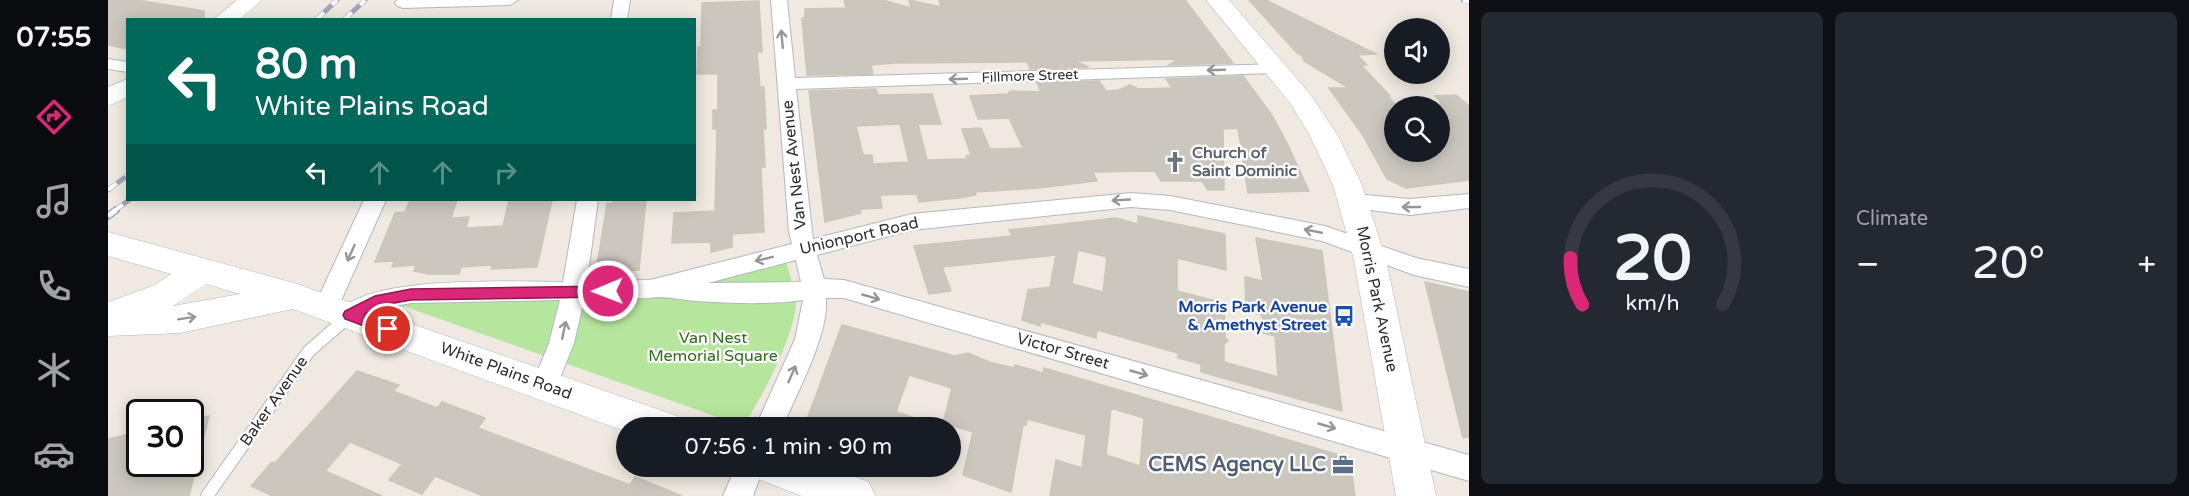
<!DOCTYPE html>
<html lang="en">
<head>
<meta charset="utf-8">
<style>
	body { margin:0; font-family:"Varela Round",sans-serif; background:#242831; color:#f1f3f6; height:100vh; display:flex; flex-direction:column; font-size:22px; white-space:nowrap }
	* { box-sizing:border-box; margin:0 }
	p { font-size:20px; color:#9ea1a6 }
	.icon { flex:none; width:33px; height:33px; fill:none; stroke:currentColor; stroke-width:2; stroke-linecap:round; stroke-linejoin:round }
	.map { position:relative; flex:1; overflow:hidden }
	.drawer { display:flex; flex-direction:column; gap:12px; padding:12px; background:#0d0f14; width:720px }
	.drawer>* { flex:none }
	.banner { position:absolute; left:18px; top:18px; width:570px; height:183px; border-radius:0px; box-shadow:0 3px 15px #0003; background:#00695c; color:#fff; overflow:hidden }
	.buttons { position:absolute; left:1276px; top:18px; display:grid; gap:12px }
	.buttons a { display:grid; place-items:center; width:66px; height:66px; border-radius:50%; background:#171b24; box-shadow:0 3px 15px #0003; font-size:30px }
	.speed { position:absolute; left:18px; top:399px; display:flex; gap:12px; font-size:30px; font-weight:700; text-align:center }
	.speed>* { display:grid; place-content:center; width:78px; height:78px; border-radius:50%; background:#171b24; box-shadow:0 3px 15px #0003; line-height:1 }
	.speed .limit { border:3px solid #111; border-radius:9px; background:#fff; color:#111 }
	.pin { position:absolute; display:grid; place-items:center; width:51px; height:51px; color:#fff; margin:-26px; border:3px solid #fff; border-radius:50%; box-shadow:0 2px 6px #0007 }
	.me { position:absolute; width:66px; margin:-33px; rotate:269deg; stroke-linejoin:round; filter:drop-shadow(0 0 4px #0008) }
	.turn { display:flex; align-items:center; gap:21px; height:126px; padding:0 30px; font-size:27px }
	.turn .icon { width:78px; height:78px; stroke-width:2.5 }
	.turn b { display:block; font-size:42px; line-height:51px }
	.lanes { display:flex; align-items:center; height:57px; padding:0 30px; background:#0003; justify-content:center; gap:30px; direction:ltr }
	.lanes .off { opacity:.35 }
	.big { font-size:45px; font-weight:600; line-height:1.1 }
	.drawer .tile { flex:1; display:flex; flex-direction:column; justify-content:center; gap:9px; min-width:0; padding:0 21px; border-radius:9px; background:#242831 }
	.drawer .dial { align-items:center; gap:0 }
	.dial svg { height:156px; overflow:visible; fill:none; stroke:#363941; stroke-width:7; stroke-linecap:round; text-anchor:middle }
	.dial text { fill:#f1f3f6; stroke:none }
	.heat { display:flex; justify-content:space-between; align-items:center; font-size:33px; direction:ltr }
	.drawer .tiles { flex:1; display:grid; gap:12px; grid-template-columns:repeat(2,1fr) }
	.trip { position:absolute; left:508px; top:417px; width:345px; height:60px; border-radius:30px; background:#171b24; box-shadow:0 3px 15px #0003; font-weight:600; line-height:60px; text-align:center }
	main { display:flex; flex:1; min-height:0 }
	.menu { display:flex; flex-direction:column; width:108px; justify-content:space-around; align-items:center; background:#090b0e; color:#9ea1a6 }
	.menu .icon { width:42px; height:42px }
	.menu .current { color:#db2777 }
	.menu b { font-size:27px; color:#f1f3f6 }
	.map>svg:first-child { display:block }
</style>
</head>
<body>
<main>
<nav class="menu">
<b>07:55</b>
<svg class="icon current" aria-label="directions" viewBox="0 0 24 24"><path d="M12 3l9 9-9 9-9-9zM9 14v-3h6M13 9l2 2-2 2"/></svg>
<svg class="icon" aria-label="music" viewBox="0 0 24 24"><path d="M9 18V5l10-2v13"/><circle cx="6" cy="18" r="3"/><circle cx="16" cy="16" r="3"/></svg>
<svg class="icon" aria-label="phone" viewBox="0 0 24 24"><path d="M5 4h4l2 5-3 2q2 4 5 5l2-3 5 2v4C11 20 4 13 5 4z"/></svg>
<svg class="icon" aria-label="climate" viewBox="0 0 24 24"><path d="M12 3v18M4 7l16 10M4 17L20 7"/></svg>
<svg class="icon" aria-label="car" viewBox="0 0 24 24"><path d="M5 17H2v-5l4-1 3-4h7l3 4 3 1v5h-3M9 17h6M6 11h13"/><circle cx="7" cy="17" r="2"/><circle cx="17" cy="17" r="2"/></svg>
</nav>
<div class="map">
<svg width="1361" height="496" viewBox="0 0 1361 496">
	<rect width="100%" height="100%" fill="#efe9e1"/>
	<!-- green -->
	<path fill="#b6e59e" d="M674,261L678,262L679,265C682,276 687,290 688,302C688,333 653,400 635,426L295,306L299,301L537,298Z"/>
	<!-- building -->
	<path fill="#cbc7bf" stroke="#cbc5ba" stroke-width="1.5" fill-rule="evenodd" d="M0,0H29L96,11V20H20V49L0,45Z
		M736,0L778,1L803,8L801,0L833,7L831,0H1077L1125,63L1061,65L1071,59L966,61L981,67L922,69L919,62L786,63L763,65L765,74L699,75L694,18H697V9L738,8Z
		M1141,0H1158L1268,54L1249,55L1259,65H1253L1282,96H1279L1287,104V152H1327L1332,157V101L1327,96L1348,95L1361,106V180L1298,188L1279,179L1254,134L1221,88H1241L1196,61L1194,55L1190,54Z
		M651,1L654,52H649L652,87H656L658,129H655L657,167H653L656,232L624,234V247L603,252V242L564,243L566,213L607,211L609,129H605V110H610V74H589L590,47H593L594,3Z
		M1135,76L1163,114L1178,141L1201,191L1140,193L1130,128L1115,129L1116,190H1100L1094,181H1053L1047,171L985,172L989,181L931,188L867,192L868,195L851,198L811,202L809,194L772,195L774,208L752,209L753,213L717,222L701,91L768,89L770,95L824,94L833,124H810L819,160L860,159L858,156L863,155L854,129L873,128L882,149L915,148L901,118L870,119L862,96L900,94L902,91L933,92L929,83L991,81L998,91L1011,90L1022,85L1031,89L1064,88L1058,79ZM792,124L801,162L765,164L764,155H755L748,126Z
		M302,200H349L343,218L361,217L358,228L395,226L401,200H444L429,267L383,269L384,265L353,267L351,274H320L306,271L308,265L284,267L286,261L267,262L287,213L297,212Z
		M505,200H538L531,270L488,272L499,204L505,203Z
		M1030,216L1117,234L1118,270L1069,258V291L1116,303L1117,337L1120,341L1116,344V362L1170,377L1167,336L1155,333L1154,315L1138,311L1137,277L1155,281L1148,238L1214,251L1234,411L1093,372V364L1070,358V353L989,330L988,338L933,322L932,326L914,320L920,290L942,287L948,255L834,267L843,291L821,294L806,246L904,236L901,230L1008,218L1030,224ZM970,250L999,257L995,292L964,284Z
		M1317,282L1361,292V437L1355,438Z
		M734,325L847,356L860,353L881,362L906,368L907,365L935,373L936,368L1242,458L1247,496H942L948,460L974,468L978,435L919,419L918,425H915L903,492L855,475L865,432L835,423L844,388L801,375L788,412L826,424V428H714L698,422ZM1003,408L1036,418L1032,466L998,455Z
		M249,371L291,385L285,391L329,408L334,402L377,418L370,428L522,485L527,477L574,496H375L327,476L314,494L281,480L294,464L242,442L217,471L274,496H165L143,486L164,462L167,463Z
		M101,416L81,496H0V439L32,432V464H82V420Z"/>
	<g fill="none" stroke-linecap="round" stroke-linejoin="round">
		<defs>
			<path id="lane" d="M99,496L201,351L240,317"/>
			<path id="street" d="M289,0H410L402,5L295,8L289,6L287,3Z
				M506,0H522L519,20H503Z
				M663,0H679L687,78L1172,64L1175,68L1172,72L1166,73L688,89L705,239L804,214L1023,193L1062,196L1217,226L1308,258L1361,269V287L1306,275L1214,241L1062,210L1023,207L804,230L709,255L716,279L736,280L1361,455V481L736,298H718C721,335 689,393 674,428H647L687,339L695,300C660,305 623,303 587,301C572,300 555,295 542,298L476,300L466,343L446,393L437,396L428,393L424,385L441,343L452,300L303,303L277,308L242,325L233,322L230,315C251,274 411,282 455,282L469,200H490L479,281L542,280L684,244L681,232ZM688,260L693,282L600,283Z
				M0,59L20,62V72L0,69Z
				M1246,194L1302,199L1361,194V208L1302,215L1246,208L1238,206L1235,201L1238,196Z
				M256,200H278L227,314L218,317L209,314L206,307Z
				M628,466H656L645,496H615Z"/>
			<path id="secondary" d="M129,0H154L131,20H105Z
				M1098,0H1121L1202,94L1230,136L1254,185L1278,260L1328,496H1288L1246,260L1225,185L1202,136L1183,104Z
				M20,79V97L0,106V87Z
				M0,232L186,283L569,416L574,428H519V432L185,309L72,333L0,336V302L47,285L63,274L0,256ZM98,284L132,294L65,306Z
				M644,466H719L761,482L767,496H694L650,479Z"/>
		</defs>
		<!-- lane casing -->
		<use href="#lane" stroke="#b4b7c1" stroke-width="14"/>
		<!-- street casing -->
		<use href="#street" stroke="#b4b7c1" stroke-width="2"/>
		<!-- secondary casing -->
		<use href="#secondary" stroke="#b4b7c1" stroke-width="1"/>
		<!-- lane -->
		<use href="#lane" stroke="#fff" stroke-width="12"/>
		<!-- street -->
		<use href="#street" fill="#fff" fill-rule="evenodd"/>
		<!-- secondary -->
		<use href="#secondary" fill="#fff" fill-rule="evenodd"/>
		<defs>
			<path id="rail-far1" d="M1355,0L1361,2
				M208,20L229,0
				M236,20L257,0
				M0,190L20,175
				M6,211L21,200"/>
			<path id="rail" d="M0,216L8,210"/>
		</defs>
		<!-- rail-far1 casing -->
		<use href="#rail-far1" stroke="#a3a6b8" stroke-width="5"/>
		<!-- rail casing -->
		<use href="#rail" stroke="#a3a6b8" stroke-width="8"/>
		<!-- rail-far1 -->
		<use href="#rail-far1" stroke="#fff" stroke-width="4" stroke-dasharray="11" stroke-linecap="butt"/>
		<!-- rail -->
		<use href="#rail" stroke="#fff" stroke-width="5" stroke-dasharray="15" stroke-linecap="butt"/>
	</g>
	<!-- one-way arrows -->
	<defs><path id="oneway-shaft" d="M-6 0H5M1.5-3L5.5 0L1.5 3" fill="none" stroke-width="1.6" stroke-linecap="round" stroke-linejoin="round" transform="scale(1.5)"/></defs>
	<g stroke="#969696">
		<use href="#oneway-shaft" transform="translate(674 39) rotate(-95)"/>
		<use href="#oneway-shaft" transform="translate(1108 70) rotate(178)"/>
		<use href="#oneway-shaft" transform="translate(850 79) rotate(178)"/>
		<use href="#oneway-shaft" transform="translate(1013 200) rotate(177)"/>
		<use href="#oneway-shaft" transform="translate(1303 207) rotate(180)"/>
		<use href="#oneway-shaft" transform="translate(1205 231) rotate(-169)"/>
		<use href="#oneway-shaft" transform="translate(243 253) rotate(114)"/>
		<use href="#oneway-shaft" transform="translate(656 259) rotate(166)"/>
		<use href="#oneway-shaft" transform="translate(763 297) rotate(16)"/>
		<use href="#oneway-shaft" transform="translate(79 318) rotate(-9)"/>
		<use href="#oneway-shaft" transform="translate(456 330) rotate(-78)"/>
		<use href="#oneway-shaft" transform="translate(1031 373) rotate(16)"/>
		<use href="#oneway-shaft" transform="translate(684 374) rotate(-66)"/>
		<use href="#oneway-shaft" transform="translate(1219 426) rotate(16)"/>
	</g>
	<!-- route -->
	<path fill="#db2777" stroke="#8e194d" stroke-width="1.5" d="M500,286L505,287L507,291L505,295L500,297L303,300L275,305L257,314L285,324L287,329L285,333L280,335L237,319L235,315L237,311L267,296L303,289Z"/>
	<!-- icons -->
	<defs>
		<symbol id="church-bare" viewBox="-9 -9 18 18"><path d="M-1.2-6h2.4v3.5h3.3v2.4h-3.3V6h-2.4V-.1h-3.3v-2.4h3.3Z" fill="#6b7280" stroke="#fff" stroke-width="2.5" paint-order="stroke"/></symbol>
		<symbol id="bus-bare" viewBox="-9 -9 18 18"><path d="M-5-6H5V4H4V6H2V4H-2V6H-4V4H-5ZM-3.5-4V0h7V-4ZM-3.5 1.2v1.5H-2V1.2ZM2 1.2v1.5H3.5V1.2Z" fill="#1a4fb4" stroke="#fff" stroke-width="2.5" paint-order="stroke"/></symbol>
		<symbol id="office-bare" viewBox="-9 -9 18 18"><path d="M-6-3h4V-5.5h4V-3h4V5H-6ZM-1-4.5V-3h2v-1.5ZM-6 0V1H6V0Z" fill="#5c6f8a" stroke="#fff" stroke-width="2.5" paint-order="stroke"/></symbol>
	</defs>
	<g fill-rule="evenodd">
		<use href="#church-bare" x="1052" y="147" width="30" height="30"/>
		<use href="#bus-bare" x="1221" y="301" width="30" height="30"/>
		<use href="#office-bare" x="1220" y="450" width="30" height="30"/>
	</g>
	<g text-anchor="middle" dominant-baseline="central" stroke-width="4.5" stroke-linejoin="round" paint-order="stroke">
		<!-- far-street labels -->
		<g font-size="14" fill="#2e2e2e" stroke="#fff">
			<text transform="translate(922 76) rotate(-2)">Fillmore Street</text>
		</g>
		<!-- worship labels -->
		<g font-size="16" font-weight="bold" fill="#5b616d" stroke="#fff" text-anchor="start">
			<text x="1084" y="153">Church of<tspan x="1084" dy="18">Saint Dominic</tspan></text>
		</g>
		<!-- street labels -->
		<g font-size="16" fill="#2e2e2e" stroke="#fff">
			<text transform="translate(686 165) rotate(-96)">Van Nest Avenue</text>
			<text transform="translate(751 236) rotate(-13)">Unionport Road</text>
			<text transform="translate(1269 299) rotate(78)">Morris Park Avenue</text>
			<text transform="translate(955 351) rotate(16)">Victor Street</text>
			<text transform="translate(398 371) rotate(20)">White Plains Road</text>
			<text transform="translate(166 401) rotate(-55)">Baker Avenue</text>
		</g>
		<!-- transit labels -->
		<g font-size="16" font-weight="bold" fill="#164399" stroke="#fff" text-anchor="end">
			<text x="1219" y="307">Morris Park Avenue<tspan x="1219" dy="18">&amp; Amethyst Street</tspan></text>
		</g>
		<!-- park labels -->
		<g font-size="16" fill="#2c6e1b" stroke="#fff">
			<text x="605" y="338">Van Nest<tspan x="605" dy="18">Memorial Square</tspan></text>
		</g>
		<!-- near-service labels -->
		<g font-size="20" font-weight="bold" fill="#4e5e75" stroke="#fff" text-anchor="end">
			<text x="1218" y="465">CEMS Agency LLC</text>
		</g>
	</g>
</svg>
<div class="buttons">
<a><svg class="icon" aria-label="sound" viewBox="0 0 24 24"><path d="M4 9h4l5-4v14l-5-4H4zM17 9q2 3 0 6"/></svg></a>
<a><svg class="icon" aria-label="search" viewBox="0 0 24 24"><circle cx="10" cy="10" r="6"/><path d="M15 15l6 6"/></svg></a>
</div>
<div class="speed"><div class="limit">30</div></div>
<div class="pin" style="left:280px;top:329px;background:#d93025"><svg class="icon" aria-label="arrive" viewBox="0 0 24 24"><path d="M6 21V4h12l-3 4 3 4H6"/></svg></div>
<svg class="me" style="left:500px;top:291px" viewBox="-20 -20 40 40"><circle r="17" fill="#db2777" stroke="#fff" stroke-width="3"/><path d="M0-11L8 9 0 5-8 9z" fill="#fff"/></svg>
<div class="trip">07:56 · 1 min · 90 m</div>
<div class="banner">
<div class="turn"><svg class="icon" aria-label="left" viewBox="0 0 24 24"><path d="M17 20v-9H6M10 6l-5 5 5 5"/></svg><div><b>80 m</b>White Plains Road</div></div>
<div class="lanes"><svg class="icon" aria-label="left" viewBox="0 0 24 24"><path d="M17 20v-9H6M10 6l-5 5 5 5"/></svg><svg class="icon off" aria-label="ahead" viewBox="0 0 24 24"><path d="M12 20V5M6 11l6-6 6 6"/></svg><svg class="icon off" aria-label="ahead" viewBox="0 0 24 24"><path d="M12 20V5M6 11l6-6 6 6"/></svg><svg class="icon off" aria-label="right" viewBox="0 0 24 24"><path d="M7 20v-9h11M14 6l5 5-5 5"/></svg></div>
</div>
</div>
<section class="drawer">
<div class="tiles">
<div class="tile dial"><svg viewBox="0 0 100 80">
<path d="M14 69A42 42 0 1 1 86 69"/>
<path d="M14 69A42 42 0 0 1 8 45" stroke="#db2777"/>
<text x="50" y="56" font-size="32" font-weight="700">20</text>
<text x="50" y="72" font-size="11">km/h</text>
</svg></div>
<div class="tile"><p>Climate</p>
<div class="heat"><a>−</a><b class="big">20°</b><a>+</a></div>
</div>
</div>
</section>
</main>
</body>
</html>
